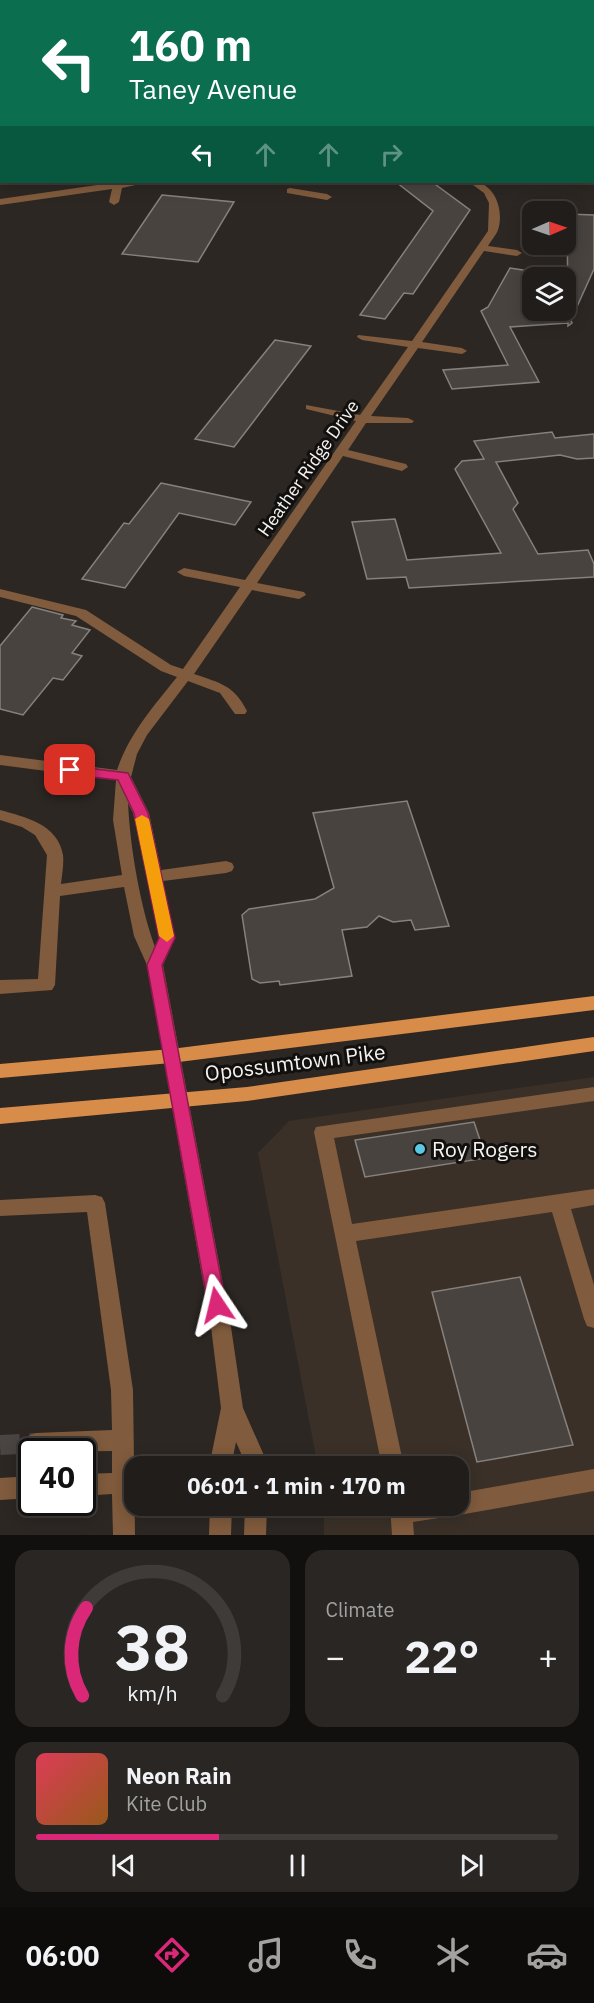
<!DOCTYPE html>
<html lang="en">
<head>
<meta charset="utf-8">
<style>
	body { margin:0; font-family:"IBM Plex Sans",sans-serif; background:#292623; color:#f1f3f6; height:100vh; display:flex; flex-direction:column; font-size:22px; white-space:nowrap }
	* { box-sizing:border-box; margin:0 }
	p { font-size:20px; color:#a2a2a2 }
	.icon { flex:none; width:33px; height:33px; fill:none; stroke:currentColor; stroke-width:2; stroke-linecap:round; stroke-linejoin:round }
	.map { position:relative; height:1535px; overflow:hidden }
	.details { display:flex; flex-direction:column; gap:15px; padding:15px; background:#12100e; flex:1 }
	.details>* { flex:none }
	.guide { position:absolute; left:0px; top:0px; width:594px; height:183px; box-shadow:0 3px 15px #0003,0 0 0 2px #3e3b39; background:#0b6e4f; color:#fff; overflow:hidden }
	.needle { width:39px; rotate:88deg }
	.buttons { position:absolute; left:522px; top:201px; display:grid; gap:12px }
	.buttons a { display:grid; place-items:center; width:54px; height:54px; border-radius:12px; background:#211d1a; box-shadow:0 3px 15px #0003,0 0 0 2px #3e3b39; font-size:30px }
	.speed { position:absolute; left:18px; top:1438px; display:flex; gap:12px; font-size:30px; font-weight:700; text-align:center }
	.speed>* { display:grid; place-content:center; width:78px; height:78px; border-radius:50%; background:#211d1a; box-shadow:0 3px 15px #0003,0 0 0 2px #3e3b39; line-height:1 }
	.speed .limit { border:3px solid #111; border-radius:9px; background:#fff; color:#111 }
	.pin { position:absolute; display:grid; place-items:center; width:51px; height:51px; color:#fff; margin:-26px; border-radius:12px; box-shadow:0 3px 9px #0006 }
	.me { position:absolute; width:66px; margin:-33px; rotate:350deg; stroke-linejoin:round; filter:drop-shadow(0 0 4px #0008) }
	.turn { display:flex; align-items:center; gap:21px; height:126px; padding:0 30px; font-size:27px }
	.turn .icon { width:78px; height:78px; stroke-width:2.5 }
	.turn b { display:block; font-size:42px; line-height:51px }
	.lanes { display:flex; align-items:center; height:57px; padding:0 30px; background:#0003; justify-content:center; gap:30px; direction:ltr }
	.lanes .off { opacity:.35 }
	.big { font-size:45px; font-weight:700; line-height:1.1 }
	.details .widget { flex:1; display:flex; flex-direction:column; justify-content:center; gap:9px; min-width:0; padding:0 21px; border-radius:18px; background:#292623 }
	.details .dial { align-items:center; gap:0 }
	.dial svg { height:156px; overflow:visible; fill:none; stroke:#3e3b39; stroke-width:7; stroke-linecap:round; text-anchor:middle }
	.dial text { fill:#f1f3f6; stroke:none }
	.song { display:flex; align-items:center; gap:18px }
	.cover { width:72px; height:72px; border-radius:9px; background:linear-gradient(135deg,hsl(350 70% 55%),hsl(30 70% 35%)) }
	.played { height:6px; border-radius:3px; background:linear-gradient(90deg,#db2777 35%,#3e3b39 35%) }
	.keys { display:flex; justify-content:space-around; direction:ltr }
	.heat { display:flex; justify-content:space-between; align-items:center; font-size:33px; direction:ltr }
	.details .tiles { flex:1; display:grid; gap:15px; grid-template-columns:1fr 1fr }
	.widget:last-child { grid-column:span 2 }
	.trip { position:absolute; left:124px; top:1456px; width:345px; height:60px; border-radius:18px; background:#211d1a; box-shadow:0 3px 15px #0003,0 0 0 2px #3e3b39; font-weight:700; line-height:60px; text-align:center }
	.menu { display:flex; height:96px; justify-content:space-around; align-items:center; background:#0d0c0a; color:#a2a2a2 }
	.menu .icon { width:42px; height:42px }
	.menu .selected { color:#db2777 }
	.menu b { font-size:27px; color:#f1f3f6 }
	.map>svg:first-child { display:block }
</style>
</head>
<body>
<div class="map">
<svg width="594" height="1535" viewBox="0 0 594 1535">
	<rect width="100%" height="100%" fill="#2c2723"/>
	<!-- built -->
	<path fill="#3a3028" d="M594,1077V1535H324V1506H459V1467H318L258,1153L289,1121Z"/>
	<!-- building -->
	<path fill="#48433f" stroke="#86817c" stroke-width="1.5" d="M396,182H432L470,210L413,294L404,293L385,319L360,315L433,211Z
		M162,195L234,202L198,262L122,254Z
		M567,214L594,215V269L571,320L572,323L568,326V323L510,327L539,382L452,389L443,370L508,365L481,311L488,307L510,268L543,273L546,278H532V310H565L568,315Z
		M275,340L311,346L234,447L195,439Z
		M552,432L555,438L594,434V458L577,459L560,455L496,462L518,503L513,509L538,554L588,550L594,564V577L409,588L406,577L367,579L352,522L395,519L407,560L501,553L455,469L462,461L484,459L474,441Z
		M161,483L251,502L235,525L179,513L125,588L82,579L124,523L129,524Z
		M32,607L63,615L61,618L76,621L72,625L90,630L72,653L82,656L63,680L53,678L23,715L0,709V646Z
		M407,801L449,926L415,930L411,920L393,922L379,916L367,927L342,930L352,976L280,985L279,981L260,983L252,979L242,915L249,909L315,899L334,888L313,813Z
		M474,1122L486,1158L365,1177L355,1140Z
		M520,1277L573,1445L477,1462L432,1292Z"/>
	<g fill="none" stroke-linecap="round" stroke-linejoin="round">
		<!-- minor-tunnel -->
		<path stroke="#4a4542" stroke-width="20" stroke-dasharray="20 10" stroke-linecap="butt" d="M0,1445L36,1443"/>
		<!-- minor -->
		<path fill="#805b3d" fill-rule="evenodd" d="M8,0H22L6,2Z
			M27,0H35L36,2H28Z
			M252,0H260L261,2H253Z
			M352,0H362L363,2H353Z
			M414,0H424L413,2Z
			M444,0L457,2H445Z
			M592,35H594V39H592Z
			M118,182H149L122,188L119,202L114,205L109,202L112,189L0,205V199Z
			M469,182C493,179 505,209 498,230C496,235 491,241 488,246L517,250L522,253L517,256L484,251L422,342L462,348L467,351L462,354L418,348L371,416L408,418L414,421L412,423H366L348,450L406,464L408,467L402,471L343,456L257,583L304,592L306,595L299,599L252,590L194,674C220,683 234,685 247,711L245,714H235L220,693L188,681L147,735L137,754L131,777L149,813L161,870L226,861L232,863L234,867L232,871L226,873L163,881L175,938L163,965L231,1327L243,1408L266,1460V1467H244V1460L236,1442L231,1467H209L221,1408L211,1327L147,965L134,936L124,887L60,896L55,985L52,990L0,994V980L38,979L47,855L35,835L22,827L0,820V810C25,817 58,824 63,855C64,864 62,875 61,884L122,875L113,820L116,780L0,765V755L117,770C129,734 153,707 177,677L161,671L76,616L0,597V589L86,610L171,665L183,669L240,587L184,576L177,572L184,568L245,580L356,421L306,409V405L360,415L408,347L362,340L357,337L358,335L412,341L488,231L489,203L484,193ZM128,803L133,813L159,938L155,947C140,906 130,846 128,803Z
			M290,188L327,194L332,197L327,200L287,193V189Z
			M594,1087V1101L334,1138L352,1224L594,1189V1205L571,1209L594,1285V1328L587,1326L584,1319L552,1212L356,1241L404,1467H382L314,1132L316,1127Z
			M95,1195L102,1197L105,1203L133,1390L135,1535H113L112,1494L82,1496V1474L112,1473V1451L32,1452L28,1450L25,1443L28,1436L36,1433L112,1430L111,1390L87,1212L0,1216V1200Z
			M594,1469V1491L459,1515L453,1513L445,1517L413,1522L414,1535H392L390,1506H459V1493Z
			M32,1476V1498L0,1500V1478Z
			M210,1506H232L231,1535H209Z
			M245,1506H267L266,1535H244Z"/>
		<!-- major -->
		<path fill="#d88c49" fill-rule="evenodd" d="M594,996V1010L171,1063L0,1078V1064L171,1049Z
			M594,1037V1051L247,1101L0,1124V1108L247,1087Z"/>
	</g>
	<!-- route -->
	<path fill="#db2777" stroke="#8e194d" stroke-width="1.5" d="M70,766L128,773L148,813L175,938L162,965L226,1305L223,1310L217,1313L210,1310L208,1305L147,965L159,938L134,813L118,780L65,774L63,770Z"/>
	<!-- slow -->
	<path fill="#f59e0b" d="M142,815L149,819L174,936L167,942L159,936L135,819Z"/>
	<!-- markers -->
	<circle fill="#59c8e4" stroke="#12100f" stroke-width="2" cx="420" cy="1149" r="6"/>
	<g text-anchor="middle" dominant-baseline="central" stroke-width="6" stroke-linejoin="round" paint-order="stroke">
		<!-- street labels -->
		<g font-size="18" fill="#f5f2ef" stroke="#12100f">
			<text transform="translate(308 468) rotate(-55)">Heather Ridge Drive</text>
		</g>
		<!-- near-street labels -->
		<g font-size="21" fill="#f5f2ef" stroke="#12100f">
			<text transform="translate(295 1062) rotate(-7)">Opossumtown Pike</text>
		</g>
		<!-- near-poi labels -->
		<g font-size="21" fill="#f5f2ef" stroke="#12100f" text-anchor="start">
			<text x="432" y="1149">Roy Rogers</text>
		</g>
	</g>
</svg>
<div class="buttons">
<a><svg class="needle" viewBox="-14 -14 28 28"><path d="M0-13l5 13h-10z" fill="#e53935"/><path d="M0 13l5-13h-10z" fill="#a2a2a2"/></svg></a>
<a><svg class="icon" aria-label="layers" viewBox="0 0 24 24"><path d="M12 4l9 5-9 5-9-5zM3 14l9 5 9-5"/></svg></a>
</div>
<div class="speed"><div class="limit">40</div></div>
<div class="pin" style="left:70px;top:770px;background:#d93025"><svg class="icon" aria-label="arrive" viewBox="0 0 24 24"><path d="M6 21V4h12l-3 4 3 4H6"/></svg></div>
<svg class="me" style="left:217px;top:1305px" viewBox="-20 -20 40 40"><path d="M0-17L14 15 0 8-14 15z" fill="#db2777" stroke="#fff" stroke-width="4"/></svg>
<div class="trip">06:01 · 1 min · 170 m</div>
<div class="guide">
<div class="turn"><svg class="icon" aria-label="left" viewBox="0 0 24 24"><path d="M17 20v-9H6M10 6l-5 5 5 5"/></svg><div><b>160 m</b>Taney Avenue</div></div>
<div class="lanes"><svg class="icon" aria-label="left" viewBox="0 0 24 24"><path d="M17 20v-9H6M10 6l-5 5 5 5"/></svg><svg class="icon off" aria-label="ahead" viewBox="0 0 24 24"><path d="M12 20V5M6 11l6-6 6 6"/></svg><svg class="icon off" aria-label="ahead" viewBox="0 0 24 24"><path d="M12 20V5M6 11l6-6 6 6"/></svg><svg class="icon off" aria-label="right" viewBox="0 0 24 24"><path d="M7 20v-9h11M14 6l5 5-5 5"/></svg></div>
</div>
</div>
<section class="details">
<div class="tiles">
<div class="widget dial"><svg viewBox="0 0 100 80">
<path d="M14 69A42 42 0 1 1 86 69"/>
<path d="M14 69A42 42 0 0 1 16 24" stroke="#db2777"/>
<text x="50" y="56" font-size="32" font-weight="700">38</text>
<text x="50" y="72" font-size="11">km/h</text>
</svg></div>
<div class="widget"><p>Climate</p>
<div class="heat"><a>−</a><b class="big">22°</b><a>+</a></div>
</div>
<div class="widget">
<div class="song"><i class="cover"></i><div><b>Neon Rain</b><p>Kite Club</p></div></div>
<div class="played"></div>
<div class="keys"><svg class="icon" aria-label="previous" viewBox="0 0 24 24"><path d="M18 5L8 12l10 7zM5 5v14"/></svg><svg class="icon" aria-label="pause" viewBox="0 0 24 24"><path d="M8 5v14M16 5v14"/></svg><svg class="icon" aria-label="next" viewBox="0 0 24 24"><path d="M6 5l10 7-10 7zM19 5v14"/></svg></div>
</div>
</div>
</section>
<nav class="menu">
<b>06:00</b>
<svg class="icon selected" aria-label="directions" viewBox="0 0 24 24"><path d="M12 3l9 9-9 9-9-9zM9 14v-3h6M13 9l2 2-2 2"/></svg>
<svg class="icon" aria-label="music" viewBox="0 0 24 24"><path d="M9 18V5l10-2v13"/><circle cx="6" cy="18" r="3"/><circle cx="16" cy="16" r="3"/></svg>
<svg class="icon" aria-label="phone" viewBox="0 0 24 24"><path d="M5 4h4l2 5-3 2q2 4 5 5l2-3 5 2v4C11 20 4 13 5 4z"/></svg>
<svg class="icon" aria-label="climate" viewBox="0 0 24 24"><path d="M12 3v18M4 7l16 10M4 17L20 7"/></svg>
<svg class="icon" aria-label="car" viewBox="0 0 24 24"><path d="M5 17H2v-5l4-1 3-4h7l3 4 3 1v5h-3M9 17h6M6 11h13"/><circle cx="7" cy="17" r="2"/><circle cx="17" cy="17" r="2"/></svg>
</nav>
</body>
</html>
